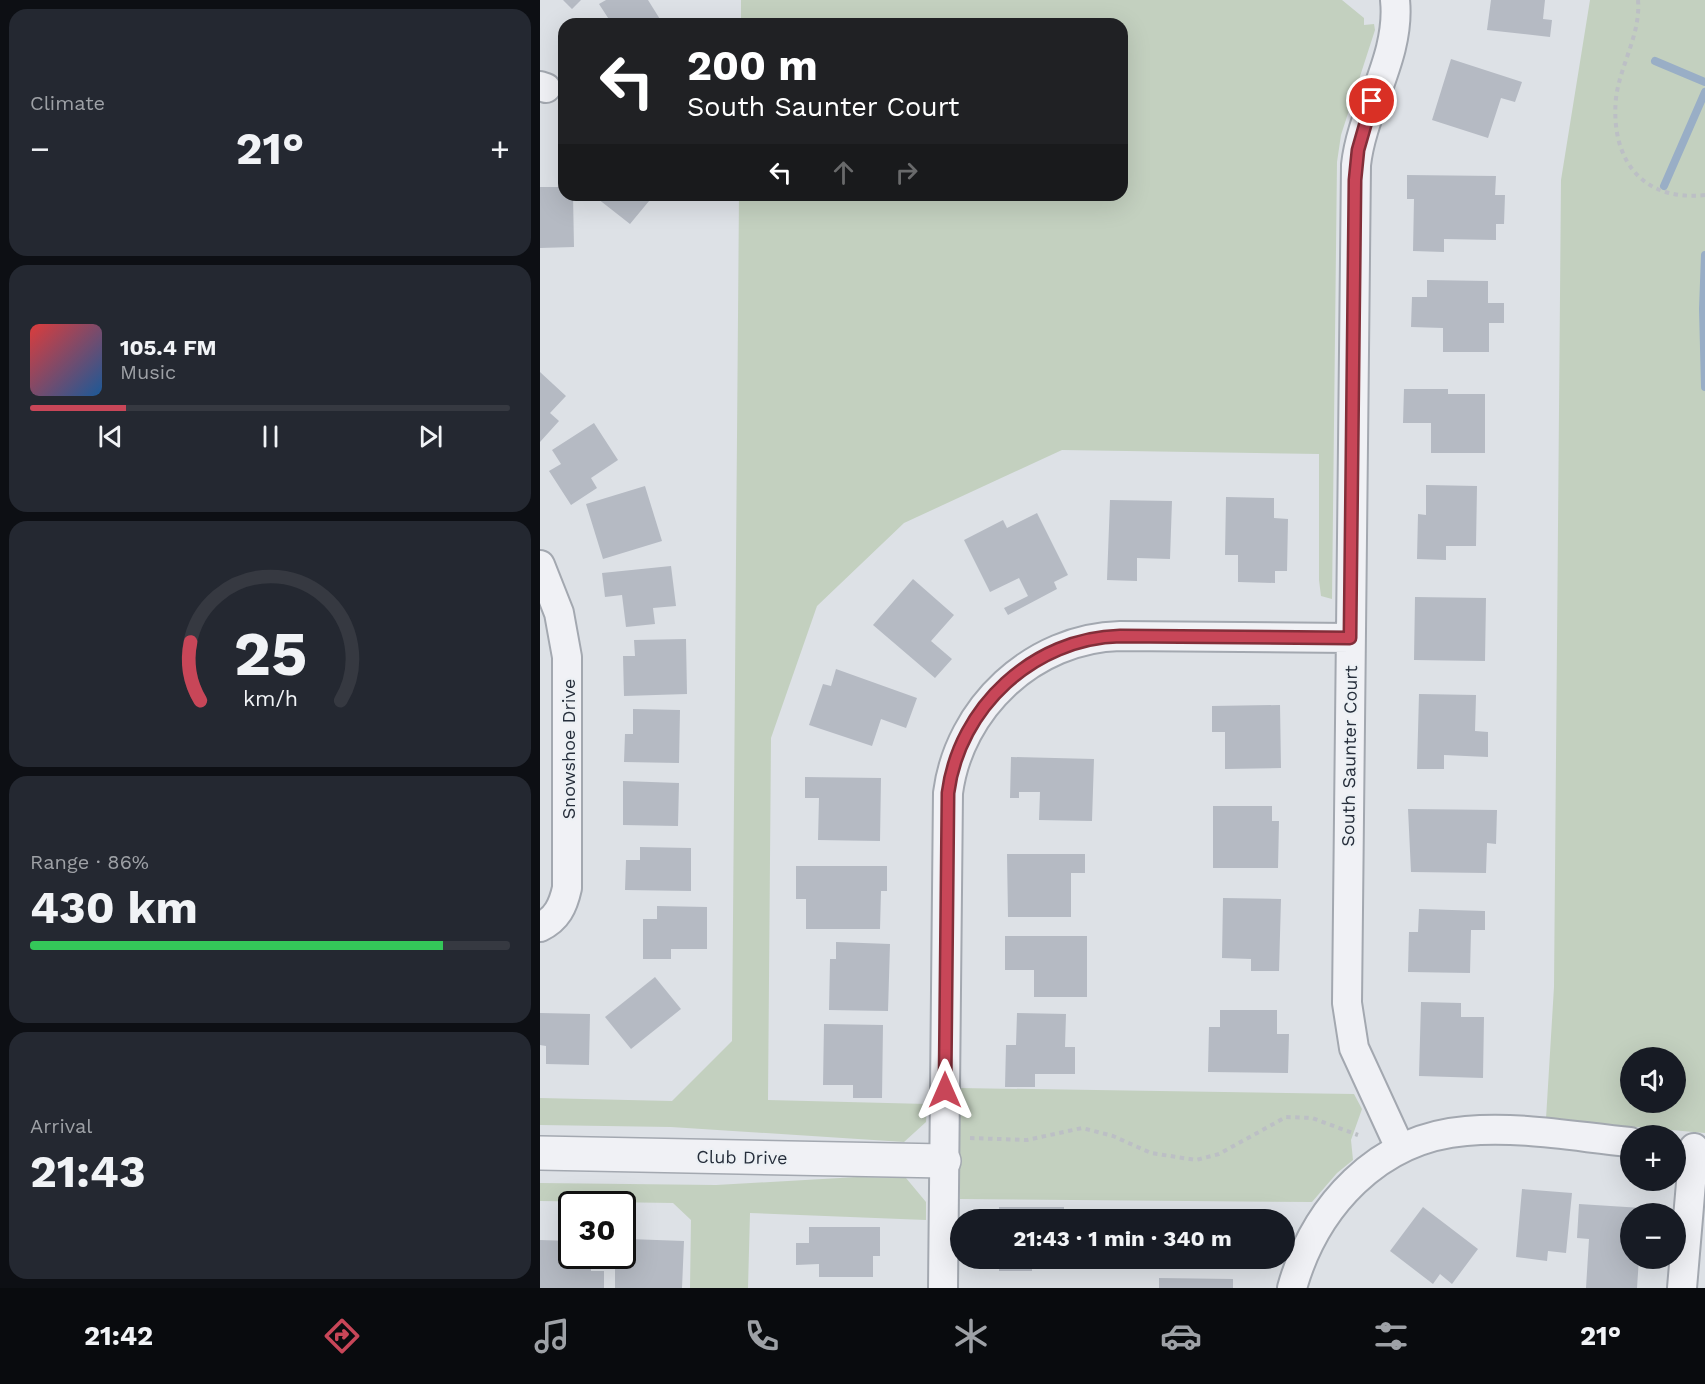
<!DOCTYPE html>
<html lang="en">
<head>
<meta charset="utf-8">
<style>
	body { margin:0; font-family:"Work Sans",sans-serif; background:#242831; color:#f1f3f6; height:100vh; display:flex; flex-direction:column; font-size:22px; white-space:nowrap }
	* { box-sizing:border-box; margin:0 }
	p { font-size:20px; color:#9ea1a6 }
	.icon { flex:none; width:33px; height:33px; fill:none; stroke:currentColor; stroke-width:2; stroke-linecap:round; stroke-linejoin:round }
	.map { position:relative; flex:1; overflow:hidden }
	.side { display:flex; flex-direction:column; gap:9px; padding:9px; background:#0d0f14; width:540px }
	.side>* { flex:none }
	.banner { position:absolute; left:18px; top:18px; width:570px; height:183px; border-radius:18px; box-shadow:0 6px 24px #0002; background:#202124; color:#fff; overflow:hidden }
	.buttons { position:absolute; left:1080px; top:1047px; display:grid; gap:12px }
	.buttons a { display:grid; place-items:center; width:66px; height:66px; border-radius:50%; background:#171b24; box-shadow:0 6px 24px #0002; font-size:30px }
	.speed { position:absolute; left:18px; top:1191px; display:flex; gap:12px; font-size:30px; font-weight:700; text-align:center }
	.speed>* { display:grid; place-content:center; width:78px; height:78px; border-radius:50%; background:#171b24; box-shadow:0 6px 24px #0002; line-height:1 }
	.speed .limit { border:3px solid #111; border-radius:9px; background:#fff; color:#111 }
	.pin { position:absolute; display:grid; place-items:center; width:51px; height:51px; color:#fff; margin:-26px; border:3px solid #fff; border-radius:50%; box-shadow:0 2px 6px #0007 }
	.me { position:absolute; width:66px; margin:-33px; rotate:0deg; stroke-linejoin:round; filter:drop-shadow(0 0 4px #0008) }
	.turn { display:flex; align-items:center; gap:21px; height:126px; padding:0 30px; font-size:27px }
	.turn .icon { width:78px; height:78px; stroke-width:2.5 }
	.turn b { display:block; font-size:42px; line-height:51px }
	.lanes { display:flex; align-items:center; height:57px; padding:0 30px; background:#0003; justify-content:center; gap:30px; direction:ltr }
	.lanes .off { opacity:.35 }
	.big { font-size:45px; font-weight:700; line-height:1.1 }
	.side .widget { flex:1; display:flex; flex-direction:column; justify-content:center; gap:9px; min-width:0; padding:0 21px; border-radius:18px; background:#242831 }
	.side .dial { align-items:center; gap:0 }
	.dial svg { height:156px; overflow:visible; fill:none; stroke:#363941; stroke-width:7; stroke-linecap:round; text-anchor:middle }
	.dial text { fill:#f1f3f6; stroke:none }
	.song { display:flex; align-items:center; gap:18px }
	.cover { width:72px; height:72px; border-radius:9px; background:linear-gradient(135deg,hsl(0 70% 55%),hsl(210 70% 35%)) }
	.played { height:6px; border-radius:3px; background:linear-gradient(90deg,#c84658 20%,#363941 20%) }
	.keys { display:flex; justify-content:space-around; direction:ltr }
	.heat { display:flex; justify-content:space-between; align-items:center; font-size:33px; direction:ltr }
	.charge { height:9px; border-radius:4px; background:linear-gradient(90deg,#34c759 86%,#363941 0) }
	.trip { position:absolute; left:410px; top:1209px; width:345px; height:60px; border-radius:30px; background:#171b24; box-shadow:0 6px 24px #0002; font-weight:700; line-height:60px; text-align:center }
	.menu { display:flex; height:96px; justify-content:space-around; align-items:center; background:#090b0e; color:#9ea1a6 }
	.menu .icon { width:42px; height:42px }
	.menu .selected { color:#c84658 }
	.menu b { font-size:27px; color:#f1f3f6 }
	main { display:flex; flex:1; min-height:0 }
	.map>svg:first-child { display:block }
</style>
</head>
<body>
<main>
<section class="side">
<div class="widget"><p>Climate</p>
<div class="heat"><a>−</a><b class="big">21°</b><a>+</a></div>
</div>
<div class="widget">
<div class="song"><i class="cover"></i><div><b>105.4 FM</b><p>Music</p></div></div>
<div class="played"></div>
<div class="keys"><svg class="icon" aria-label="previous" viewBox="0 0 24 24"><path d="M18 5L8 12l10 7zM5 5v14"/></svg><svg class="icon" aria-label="pause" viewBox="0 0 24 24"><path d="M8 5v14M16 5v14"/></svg><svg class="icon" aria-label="next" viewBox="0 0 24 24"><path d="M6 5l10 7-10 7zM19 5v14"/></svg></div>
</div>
<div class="widget dial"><svg viewBox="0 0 100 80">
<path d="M14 69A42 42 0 1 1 86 69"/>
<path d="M14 69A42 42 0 0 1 9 39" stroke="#c84658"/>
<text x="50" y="56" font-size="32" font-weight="700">25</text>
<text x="50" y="72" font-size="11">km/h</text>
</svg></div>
<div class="widget"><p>Range · 86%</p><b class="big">430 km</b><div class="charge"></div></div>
<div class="widget"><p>Arrival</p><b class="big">21:43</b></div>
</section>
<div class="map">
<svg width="1165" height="1288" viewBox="0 0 1165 1288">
	<rect width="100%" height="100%" fill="#dde1e6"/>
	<!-- green -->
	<path fill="#c3d0bf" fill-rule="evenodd" d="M201,0H802L824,18V25L834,24L835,30L801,135L797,162L792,599L781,596L779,580V454L522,450L364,523L277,606L231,738L228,1100L387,1104L386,1122L364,1142L131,1127L0,1125V1098L132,1101L192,1041L199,195H582V24H201Z
		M1050,0H1165V1133L1006,1119L1014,987L1021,180ZM1090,1058H1136V1102H1090Z
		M420,1088L814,1094L822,1109L811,1140L813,1160L797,1173L772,1202L420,1199Z
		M317,1177L366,1178L386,1202V1220L210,1213L208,1288H150L151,1220L133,1203L0,1201V1183L176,1185Z"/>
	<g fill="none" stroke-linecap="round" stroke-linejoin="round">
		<!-- stream -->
		<path stroke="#99aec6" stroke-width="8" d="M1115,61L1165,82
			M1124,186L1165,92
			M1165,255L1163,309L1165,387"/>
	</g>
	<!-- building -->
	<path fill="#b5bac3" d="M23,0H41L32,9Z
		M66,0H108L123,24H72L59,4Z
		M951,0H1005L1003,19L1012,20L1010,37L947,30Z
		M911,59L982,82L975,102L961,98L948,138L892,120Z
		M867,175L956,176L955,195H965L964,224H956V240L904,239V252L873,251L874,199H867Z
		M0,187H24V195H33L34,247L0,248Z
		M53,195H114L90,224Z
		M887,280L948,281V303H964V323H949V352H903V328L871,327L872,297H887Z
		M0,372L26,396L10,413L19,421L0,442Z
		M864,389H908V394H945V453H891V423H863Z
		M54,423L78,460L51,478L57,488L31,505L9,471L21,464L12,450Z
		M886,485L937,486L936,546H906V560L877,559L878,514L886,515Z
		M105,486L122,541L63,559L46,504Z
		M686,497L734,498V518L748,519L747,571H735V583L698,582V555H685Z
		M570,500L632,501L630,559L597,558V581L567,580Z
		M497,513L528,575L514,582L517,589L468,615L464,608L488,596L479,578L450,592L424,540L463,520L467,528Z
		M131,566L136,606L113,608L115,624L86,627L82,595L65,597L62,573Z
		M373,579L414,615L391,641L412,659L395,678L333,625Z
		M875,597L946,598L945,661L874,660Z
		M146,639L147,694L84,696L83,656H95L94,640Z
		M296,669L377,698L366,728L341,719L332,746L269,725L283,684L291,686Z
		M879,694L936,695L935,731L948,732V757L904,755V769H877Z
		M740,705L741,768L685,769V732H672V706Z
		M93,709L140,710L139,763L84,762L85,734H93Z
		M471,757L554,759L552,821L499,820L500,792H479V798H470Z
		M265,777L341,778L340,841L278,840L279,798H265Z
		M83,781L139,783L138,826L83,825Z
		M673,806H732V821H739L738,868H673Z
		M868,809L957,810L956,844L947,843L946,873L871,872Z
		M100,847L151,848V891L85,890L86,860H100Z
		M467,854H545V873H531V917H468Z
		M256,866H347V891H341L340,929H266V899H256Z
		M683,898L741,899L739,971H711V959L682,958Z
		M117,906L167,907V949H131V959H103V919H117Z
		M879,909L945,911V930H931L930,973L868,972L869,932H878Z
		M465,936H547V997H494V970H465Z
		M296,942L350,944L348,1011L289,1010L290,959H296Z
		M115,977L141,1009L91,1049L65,1017Z
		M881,1002L921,1003V1017H944L943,1078L879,1076Z
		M680,1010H737V1034H749L748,1073L668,1072L669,1027H680Z
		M0,1013L50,1014L49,1065L6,1064V1046L0,1045Z
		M477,1013L526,1014L525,1047H535V1074H495V1087H465L466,1045H476Z
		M284,1024L343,1025L342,1098H313V1085H283Z
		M982,1189L1032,1193L1026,1253L1008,1251L1007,1261L976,1257Z
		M1039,1204L1102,1208V1214H1090V1258H1099L1097,1288H1046L1049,1239L1037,1238Z
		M459,1207H524V1220H459Z
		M883,1207L938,1249L912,1284L900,1274L893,1284L850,1251Z
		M605,1211L684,1212V1220H605Z
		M269,1227H340V1256H333V1277H279V1264L256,1265V1243H269Z
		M89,1239L144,1241L142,1288H75V1261H88Z
		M0,1240L32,1241V1256H51V1271H64V1288H0Z
		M459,1258H492V1271H459Z
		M619,1278L693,1279V1288H619Z"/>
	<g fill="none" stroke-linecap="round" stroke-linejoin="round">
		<defs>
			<path id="minor" d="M855,0C861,57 822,109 816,165L807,1003L814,1048L860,1148
				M0,86L6,88
				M0,565L19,613L27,657V888C23,906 17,919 0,927
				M403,1288L408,793C419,708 493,638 580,636L810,638
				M752,1288C775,1206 838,1138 926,1131C980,1126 1037,1137 1090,1142
				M1142,1288L1154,1148"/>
			<path id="tertiary" d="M0,1153L404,1161"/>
		</defs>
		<!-- minor casing -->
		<use href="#minor" stroke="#a3a8b0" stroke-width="32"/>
		<!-- tertiary casing -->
		<use href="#tertiary" stroke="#a3a8b0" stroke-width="36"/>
		<!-- path -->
		<path stroke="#bcbfc5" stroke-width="4" stroke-dasharray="4.5 4.5" stroke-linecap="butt" d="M1098,0C1101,34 1080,65 1076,98C1070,159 1102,202 1165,195
			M430,1138L487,1140L542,1128L573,1136L611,1153L656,1160L679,1154L746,1117L772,1118L818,1135"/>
		<!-- minor -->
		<use href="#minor" stroke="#f0f1f5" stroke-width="28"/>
		<!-- tertiary -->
		<use href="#tertiary" stroke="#f0f1f5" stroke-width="33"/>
	</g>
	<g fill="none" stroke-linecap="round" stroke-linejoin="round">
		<defs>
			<path id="route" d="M405,1090L408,793C419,707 494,638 580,636L810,638L815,180L818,150L832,101"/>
		</defs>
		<!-- route casing -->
		<use href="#route" stroke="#822e39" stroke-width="15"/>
		<!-- route -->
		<use href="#route" stroke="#c84658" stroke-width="10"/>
	</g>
	<g text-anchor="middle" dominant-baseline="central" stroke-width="4.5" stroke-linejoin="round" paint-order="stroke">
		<!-- street labels -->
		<g font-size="18" fill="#272f3c" stroke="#ecf0f4">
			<text transform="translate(28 749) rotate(-90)">Snowshoe Drive</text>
			<text transform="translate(809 756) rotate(-89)">South Saunter Court</text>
			<text transform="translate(202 1157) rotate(1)">Club Drive</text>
		</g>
	</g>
</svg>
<div class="buttons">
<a><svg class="icon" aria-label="sound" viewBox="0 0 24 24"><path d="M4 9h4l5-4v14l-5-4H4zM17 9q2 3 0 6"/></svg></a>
<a>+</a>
<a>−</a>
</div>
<div class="speed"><div class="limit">30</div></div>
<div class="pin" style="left:832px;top:101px;background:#d93025"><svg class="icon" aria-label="arrive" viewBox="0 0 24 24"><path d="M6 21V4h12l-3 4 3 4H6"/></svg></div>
<svg class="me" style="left:405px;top:1090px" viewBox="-20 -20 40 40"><path d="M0-17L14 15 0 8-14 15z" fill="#c84658" stroke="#fff" stroke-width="4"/></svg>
<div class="trip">21:43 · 1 min · 340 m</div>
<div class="banner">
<div class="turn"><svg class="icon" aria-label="left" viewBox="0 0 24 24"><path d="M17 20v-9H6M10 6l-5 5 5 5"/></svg><div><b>200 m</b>South Saunter Court</div></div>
<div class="lanes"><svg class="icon" aria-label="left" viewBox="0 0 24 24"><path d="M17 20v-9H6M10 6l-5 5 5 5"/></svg><svg class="icon off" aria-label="ahead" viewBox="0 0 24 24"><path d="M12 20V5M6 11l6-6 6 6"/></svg><svg class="icon off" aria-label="right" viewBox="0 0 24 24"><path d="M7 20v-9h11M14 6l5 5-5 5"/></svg></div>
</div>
</div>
</main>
<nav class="menu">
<b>21:42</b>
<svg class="icon selected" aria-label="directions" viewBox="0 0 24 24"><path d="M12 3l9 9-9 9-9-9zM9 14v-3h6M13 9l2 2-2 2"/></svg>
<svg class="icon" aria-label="music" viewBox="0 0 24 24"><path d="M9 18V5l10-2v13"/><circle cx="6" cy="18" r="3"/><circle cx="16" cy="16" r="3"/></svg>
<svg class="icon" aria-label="phone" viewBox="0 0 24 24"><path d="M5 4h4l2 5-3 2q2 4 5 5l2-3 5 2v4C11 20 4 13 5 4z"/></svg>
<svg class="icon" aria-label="climate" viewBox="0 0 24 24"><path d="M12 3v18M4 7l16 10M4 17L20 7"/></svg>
<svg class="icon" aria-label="car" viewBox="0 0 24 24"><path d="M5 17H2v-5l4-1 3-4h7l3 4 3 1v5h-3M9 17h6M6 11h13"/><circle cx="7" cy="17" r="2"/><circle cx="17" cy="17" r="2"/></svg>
<svg class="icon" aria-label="filters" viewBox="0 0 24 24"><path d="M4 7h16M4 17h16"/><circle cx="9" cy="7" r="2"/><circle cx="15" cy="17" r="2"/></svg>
<b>21°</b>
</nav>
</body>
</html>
